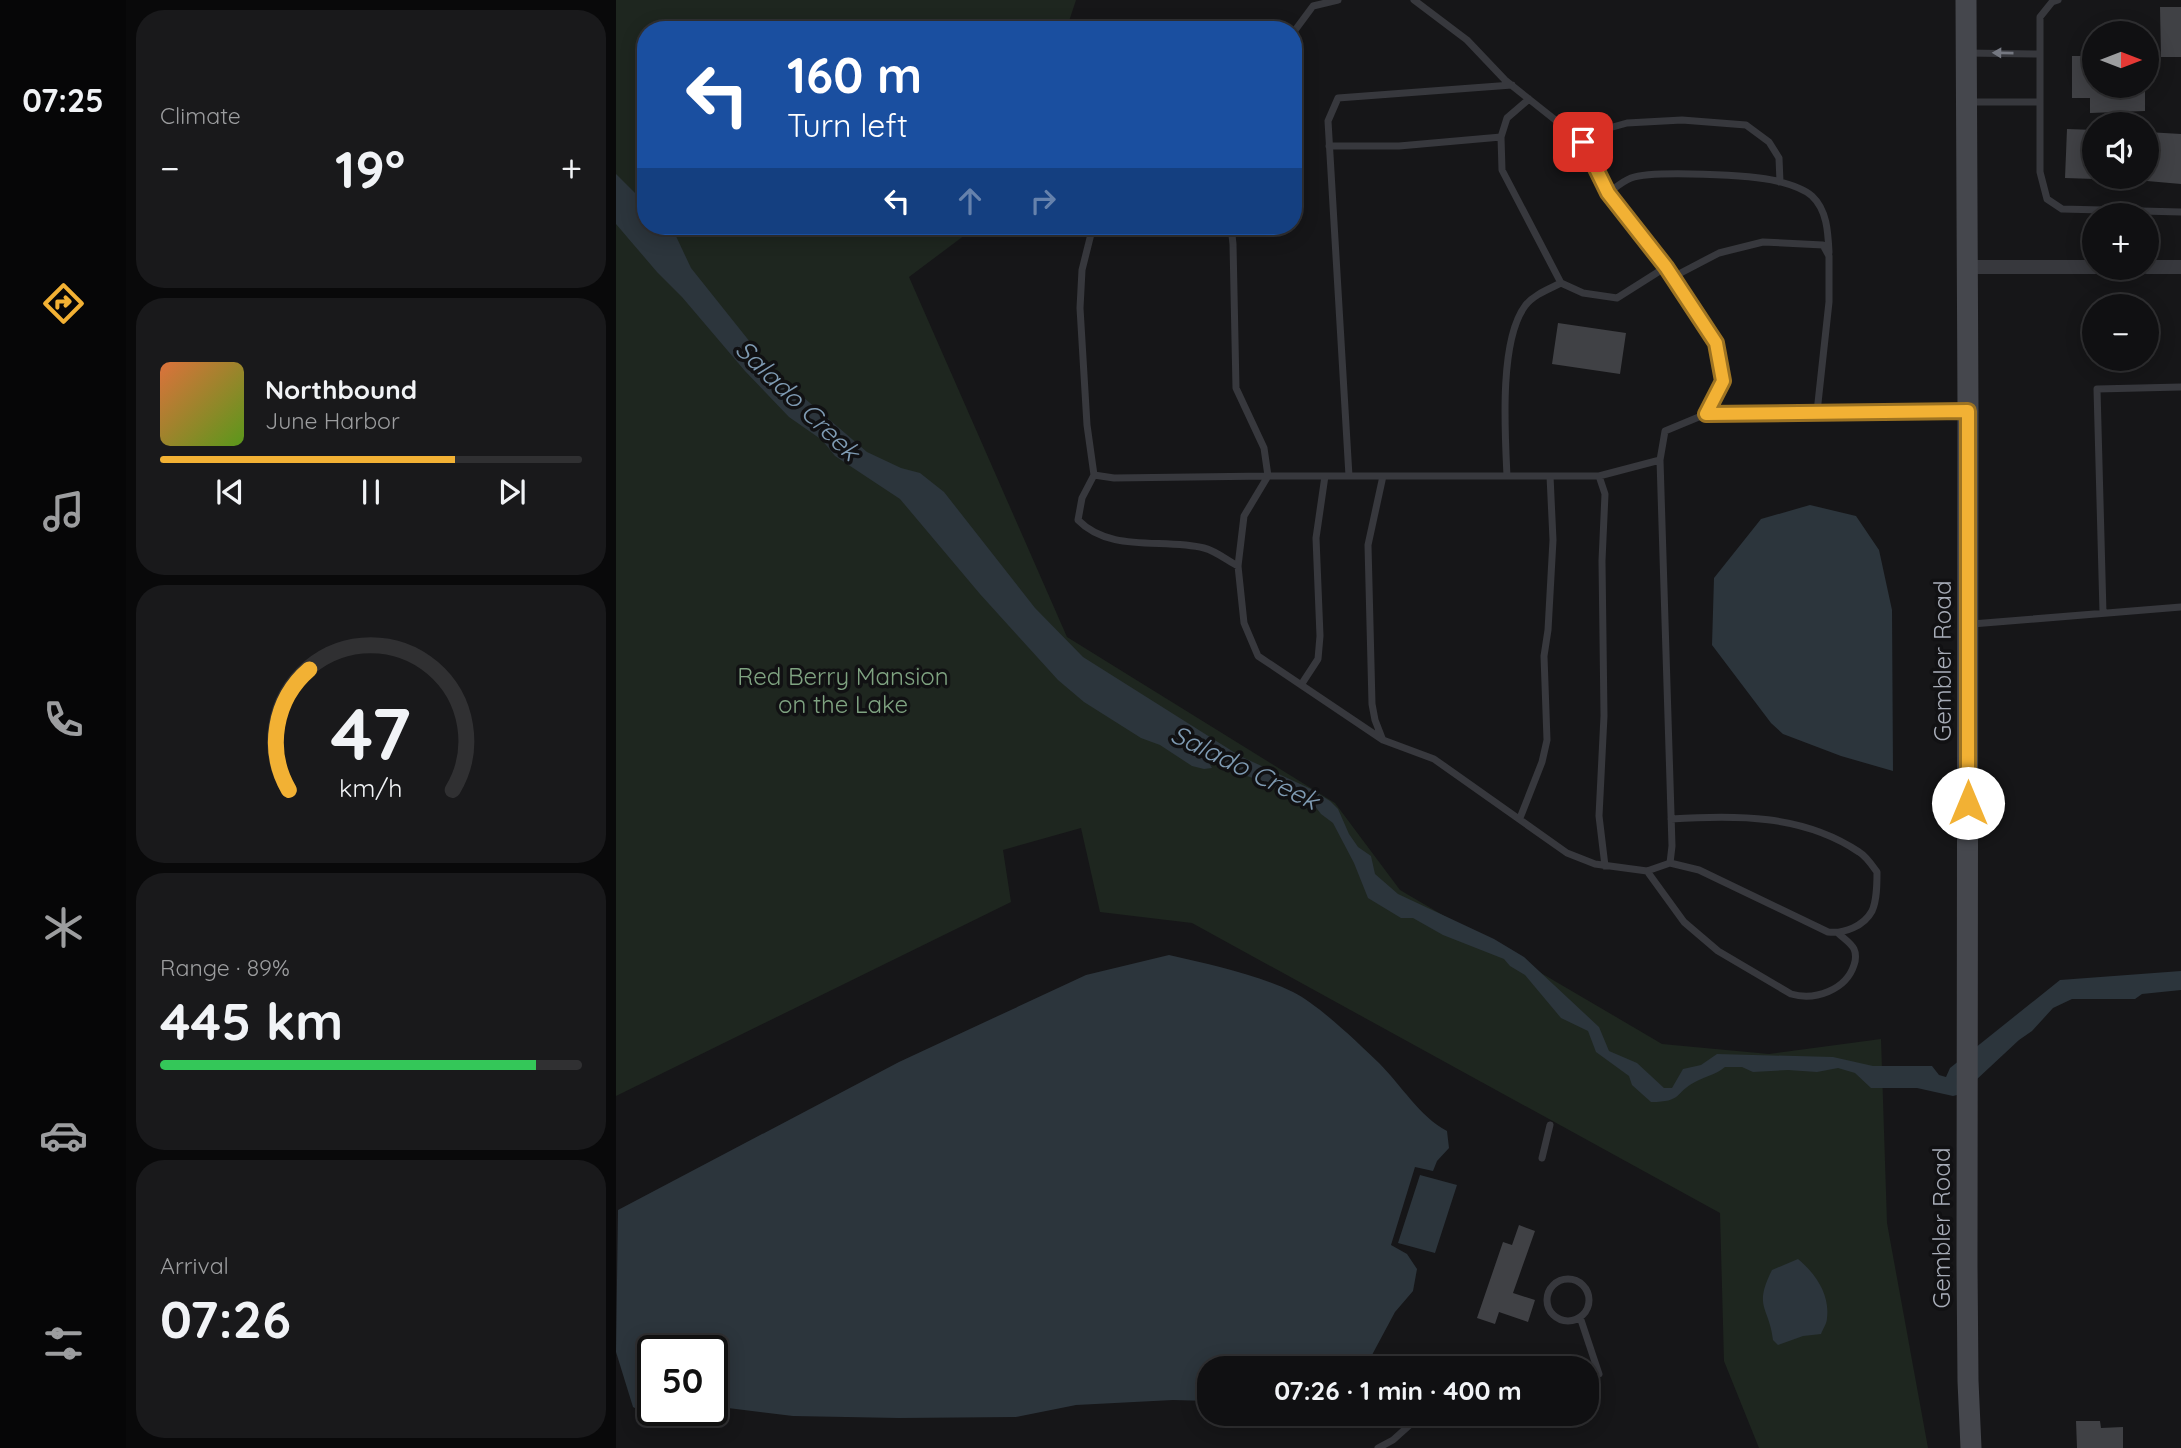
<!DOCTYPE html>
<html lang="en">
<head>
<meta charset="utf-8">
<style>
	body { margin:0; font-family:Quicksand,sans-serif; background:#19191b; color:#f1f3f6; height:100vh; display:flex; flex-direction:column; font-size:26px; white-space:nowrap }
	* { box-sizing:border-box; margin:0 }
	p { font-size:23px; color:#9c9d9f }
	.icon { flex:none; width:38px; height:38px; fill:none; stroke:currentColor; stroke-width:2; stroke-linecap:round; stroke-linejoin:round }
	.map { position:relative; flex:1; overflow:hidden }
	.drawer { display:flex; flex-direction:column; gap:10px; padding:10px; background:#09090a; width:490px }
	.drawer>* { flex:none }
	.top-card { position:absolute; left:21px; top:21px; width:665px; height:214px; border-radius:28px; box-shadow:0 4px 18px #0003,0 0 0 2px #303032; background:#1a4fa0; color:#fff; overflow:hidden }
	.needle { width:46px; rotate:90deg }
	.buttons { position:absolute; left:1466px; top:21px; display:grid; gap:14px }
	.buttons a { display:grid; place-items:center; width:77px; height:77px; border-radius:50%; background:#101012; box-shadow:0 4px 18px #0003,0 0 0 2px #303032; font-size:35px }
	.speed { position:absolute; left:21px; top:1335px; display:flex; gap:14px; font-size:35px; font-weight:700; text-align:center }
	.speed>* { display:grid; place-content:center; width:91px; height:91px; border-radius:50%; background:#101012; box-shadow:0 4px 18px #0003,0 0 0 2px #303032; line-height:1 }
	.speed .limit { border:4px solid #111; border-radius:10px; background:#fff; color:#111 }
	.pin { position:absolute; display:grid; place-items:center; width:60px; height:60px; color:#fff; margin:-30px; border-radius:14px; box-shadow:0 4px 10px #0006 }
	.me { position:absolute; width:77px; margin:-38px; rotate:0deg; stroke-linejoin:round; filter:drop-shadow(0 0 5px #0008) }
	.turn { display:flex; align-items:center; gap:24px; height:147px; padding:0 35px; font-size:32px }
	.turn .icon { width:91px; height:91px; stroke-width:2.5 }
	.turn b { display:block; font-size:49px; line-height:60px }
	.lanes { display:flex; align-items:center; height:66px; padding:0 35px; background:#0003; justify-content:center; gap:35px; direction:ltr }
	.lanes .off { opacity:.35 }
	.big { font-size:52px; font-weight:700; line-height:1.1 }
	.drawer .tile { flex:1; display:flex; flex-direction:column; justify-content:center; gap:10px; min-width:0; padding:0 24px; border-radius:28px; background:#19191b }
	.drawer .dial { align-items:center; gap:0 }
	.dial svg { height:182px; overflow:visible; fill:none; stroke:#303032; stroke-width:7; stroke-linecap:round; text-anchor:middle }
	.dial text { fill:#f1f3f6; stroke:none }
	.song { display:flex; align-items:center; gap:21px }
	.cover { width:84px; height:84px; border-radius:10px; background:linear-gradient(135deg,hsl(20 70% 55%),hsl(90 70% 35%)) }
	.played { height:7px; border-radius:4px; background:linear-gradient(90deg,#f2b134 70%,#303032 70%) }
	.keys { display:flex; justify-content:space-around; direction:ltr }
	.heat { display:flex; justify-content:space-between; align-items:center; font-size:38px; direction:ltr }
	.charge { height:10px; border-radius:5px; background:linear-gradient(90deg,#34c759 89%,#303032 0) }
	.trip { position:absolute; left:581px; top:1356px; width:402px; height:70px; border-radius:28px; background:#101012; box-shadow:0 4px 18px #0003,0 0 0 2px #303032; font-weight:700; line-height:70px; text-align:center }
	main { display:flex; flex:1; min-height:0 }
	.dock { display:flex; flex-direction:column; width:126px; justify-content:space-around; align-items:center; background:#060607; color:#9c9d9f }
	.dock .icon { width:49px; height:49px }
	.dock .current { color:#f2b134 }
	.dock b { font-size:32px; color:#f1f3f6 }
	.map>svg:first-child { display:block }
</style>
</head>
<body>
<main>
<nav class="dock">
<b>07:25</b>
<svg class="icon current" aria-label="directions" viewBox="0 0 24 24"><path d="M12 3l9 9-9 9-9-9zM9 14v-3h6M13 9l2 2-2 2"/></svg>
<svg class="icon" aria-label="music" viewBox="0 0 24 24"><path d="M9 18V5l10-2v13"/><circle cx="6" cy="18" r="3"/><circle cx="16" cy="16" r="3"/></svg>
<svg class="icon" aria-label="phone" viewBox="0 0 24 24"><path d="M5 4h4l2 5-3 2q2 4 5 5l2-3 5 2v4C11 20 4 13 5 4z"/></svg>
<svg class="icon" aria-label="climate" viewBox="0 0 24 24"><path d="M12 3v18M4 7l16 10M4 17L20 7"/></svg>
<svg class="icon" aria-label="car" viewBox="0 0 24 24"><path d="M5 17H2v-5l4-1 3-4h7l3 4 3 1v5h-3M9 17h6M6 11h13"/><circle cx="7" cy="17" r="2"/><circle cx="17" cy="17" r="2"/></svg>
<svg class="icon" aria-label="filters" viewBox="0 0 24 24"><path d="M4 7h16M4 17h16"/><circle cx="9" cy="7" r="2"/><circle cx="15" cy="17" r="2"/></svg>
</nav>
<section class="drawer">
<div class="tile"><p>Climate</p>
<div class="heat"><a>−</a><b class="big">19°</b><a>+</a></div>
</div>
<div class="tile">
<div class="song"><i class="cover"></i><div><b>Northbound</b><p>June Harbor</p></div></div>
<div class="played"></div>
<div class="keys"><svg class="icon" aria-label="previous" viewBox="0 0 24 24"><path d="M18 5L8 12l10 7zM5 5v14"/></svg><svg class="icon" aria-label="pause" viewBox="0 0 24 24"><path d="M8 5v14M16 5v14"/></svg><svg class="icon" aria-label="next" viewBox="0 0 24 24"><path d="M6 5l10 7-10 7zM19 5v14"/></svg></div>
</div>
<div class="tile dial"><svg viewBox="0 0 100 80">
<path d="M14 69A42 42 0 1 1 86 69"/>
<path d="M14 69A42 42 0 0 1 23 16" stroke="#f2b134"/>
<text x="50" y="56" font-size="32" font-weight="700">47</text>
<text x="50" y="72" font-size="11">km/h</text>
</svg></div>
<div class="tile"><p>Range · 89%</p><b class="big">445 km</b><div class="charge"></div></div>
<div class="tile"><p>Arrival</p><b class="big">07:26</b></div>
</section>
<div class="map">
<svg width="1565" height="1448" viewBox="0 0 1565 1448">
	<rect width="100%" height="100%" fill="#161618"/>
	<!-- green -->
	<path fill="#1e261f" d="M0,0H460L450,30H30V226H361L293,277L451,637L719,803L784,890L1046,1044L1153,1054L1265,1039L1271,1223L1312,1448H1143L1108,1361L1104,1213L576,923L484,912L465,828L387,850L395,902L0,1096Z"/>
	<!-- water -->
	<path fill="#2c353c" d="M0,174L30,204V226H51L59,234L75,268L158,372L251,452L285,468L304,473L328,492L419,608L467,657L624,756L695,789L714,801L722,809L733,834L742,847L755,856L759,874L782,894L878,939L908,957L983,1027L993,1051L1021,1063L1048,1088H1056L1067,1069L1085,1065L1101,1054L1217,1057L1257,1066H1316L1323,1075L1330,1077L1334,1068L1444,980L1565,971V990L1526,994L1519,999H1456L1437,1008L1416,1031L1403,1040L1345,1094L1337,1096L1301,1088H1255L1239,1073L1222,1068L1201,1072L1172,1070L1137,1072L1126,1067H1109C1099,1075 1090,1076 1079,1082C1058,1093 1067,1102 1035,1102L1016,1085L1013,1076L980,1052L972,1031L945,1018L909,975L894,966L888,959L827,935L797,918H785L752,898L738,863L717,823L705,814L698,805L682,795L615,770L604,762L596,760L593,763L596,768L588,769L576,766L544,745L525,738L468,702L442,680L364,594L284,499L219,456L206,440L173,417L129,371L66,297L41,272L0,224Z
		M1194,505L1240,516L1263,550L1276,610L1277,771L1225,756L1167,734L1155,723L1096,645L1098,578L1145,519Z
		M553,955C595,965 637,973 677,992C703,1005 741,1042 763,1063C786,1086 803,1116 831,1131L833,1148L821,1161L817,1171L799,1167L775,1245L791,1254L801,1269L797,1291L779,1312L749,1368H593V1401L557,1400L460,1405L400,1417L283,1418L177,1416L96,1406V1351H37V1410L44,1411L28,1413L17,1407L0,1352L2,1210L283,1062L470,975Z
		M804,1175L841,1185L819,1253L782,1243Z
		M1182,1259C1199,1273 1214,1294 1211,1318C1211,1323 1207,1329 1205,1334L1187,1336L1162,1345L1157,1340C1153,1306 1137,1308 1156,1270Z"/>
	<!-- building -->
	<path fill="#404145" d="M1544,7H1565V57H1545Z
		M1456,56H1479V86L1529,87V111L1474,113V98H1456Z
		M1451,129L1479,130V179L1449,178Z
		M1531,132L1565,134V184L1531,181Z
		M942,323L1010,333L1004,374L936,364Z
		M903,1225L919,1231L897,1293L919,1300L912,1322L883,1312L879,1324L861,1318L887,1242L896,1245Z
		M1460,1421H1484L1485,1428L1507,1427V1448H1461Z"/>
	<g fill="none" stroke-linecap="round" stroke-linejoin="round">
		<!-- service -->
		<path stroke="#37383d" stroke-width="7" d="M798,0L851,40L889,80L967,142L992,193L1050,267L1100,343L1107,381L1090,414
			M1442,0L1436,2L1424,17V172L1431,199L1446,209L1565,212
			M677,33L697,6L722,0
			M1351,53L1424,54
			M913,99L891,118L885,137L886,170L945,283L967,293L1001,298L1050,267
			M1354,102H1424
			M967,142L986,130L1011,123L1066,120L1130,125L1153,142L1163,158L1164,182
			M713,146H783L885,137
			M992,193C999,188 1007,181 1015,178C1037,170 1137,175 1161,181C1173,184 1187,188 1196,196C1211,210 1212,232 1213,252
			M477,226L466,270L464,308L471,425L478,475L466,498L462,520C494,553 547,538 588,548C600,551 612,561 622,566
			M1057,277L1103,253L1147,242L1207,245L1213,256V302L1201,412
			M1044,460L1056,846L1054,863L1031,871L979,864L951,853L818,759L767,740L642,656L628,623L622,566L628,516L652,476H983L1044,460L1049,431L1090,414L1348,411
			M478,475L498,478L652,476L648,448L620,388L617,244L615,226
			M733,476L712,121L722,98L896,85
			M891,476C889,433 883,341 909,306C917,295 933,289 945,283
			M983,476L989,494L986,561L988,716L983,816L989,866
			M1487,613L1481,389L1565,387
			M1356,624L1565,607
			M685,685L702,659L704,636L700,538L709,476
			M766,738L759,720L756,704L752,545L767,476
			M904,818L926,762L931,740L928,656L932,630L937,540L934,476
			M1054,863L1083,870L1212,932C1228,934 1248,926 1256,911C1261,900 1261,884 1261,872C1256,865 1250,856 1243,852C1187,814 1119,815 1055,819
			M1031,871L1068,922L1102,951L1175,994C1199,1001 1230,990 1238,965C1240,960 1240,953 1238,949C1235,943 1227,938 1222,933
			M926,1158L934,1125
			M931 1300a21 21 0 1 1 42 0a21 21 0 1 1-42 0Z
			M964,1317L983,1374
			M971,1384L978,1385
			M762,1448L777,1440L806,1414"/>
		<!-- minor -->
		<path stroke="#37383d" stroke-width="14" d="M1351,267H1479
			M1531,267H1565"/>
		<!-- secondary -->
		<path stroke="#45474d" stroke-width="21" d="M1350,0L1352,411L1351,1265L1352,1381L1355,1448"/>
	</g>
	<!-- one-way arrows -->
	<defs><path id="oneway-solid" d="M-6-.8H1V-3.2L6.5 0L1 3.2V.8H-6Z" transform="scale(1.75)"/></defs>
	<use fill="#757881" href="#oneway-solid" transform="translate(1387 53) rotate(-179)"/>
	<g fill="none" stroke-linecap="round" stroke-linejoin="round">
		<defs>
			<path id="route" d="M967,142L992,193L1050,267L1100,343L1107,381L1090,414L1352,411V803"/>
		</defs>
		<!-- route casing -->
		<use href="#route" stroke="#9d7322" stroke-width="18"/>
		<!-- route -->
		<use href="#route" stroke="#f2b134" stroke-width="12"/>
	</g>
	<g text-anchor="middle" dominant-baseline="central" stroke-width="7" stroke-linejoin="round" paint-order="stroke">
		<!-- street labels -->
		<g font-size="24" fill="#a8adb8" stroke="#111113">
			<text transform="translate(1326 661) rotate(-90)">Gembler Road</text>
			<text transform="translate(1325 1228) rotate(-90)">Gembler Road</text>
		</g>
		<!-- park labels -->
		<g font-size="24" fill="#7fa381" stroke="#111113">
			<text x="227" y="676">Red Berry Mansion<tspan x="227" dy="28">on the Lake</tspan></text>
		</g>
		<!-- water labels -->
		<g font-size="26" font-style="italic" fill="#7f9bb3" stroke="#111113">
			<text transform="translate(182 400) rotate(44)">Salado Creek</text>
			<text transform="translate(629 767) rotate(26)">Salado Creek</text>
		</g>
	</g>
</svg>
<div class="buttons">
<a><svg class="needle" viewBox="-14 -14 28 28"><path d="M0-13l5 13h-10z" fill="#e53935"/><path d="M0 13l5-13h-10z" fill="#9c9d9f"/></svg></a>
<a><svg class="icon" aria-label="sound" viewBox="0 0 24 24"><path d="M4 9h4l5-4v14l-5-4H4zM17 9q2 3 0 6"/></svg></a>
<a>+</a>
<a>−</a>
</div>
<div class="speed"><div class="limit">50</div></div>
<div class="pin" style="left:967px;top:142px;background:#d93025"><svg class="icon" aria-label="arrive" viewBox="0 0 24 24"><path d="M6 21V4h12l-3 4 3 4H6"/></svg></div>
<svg class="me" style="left:1352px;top:803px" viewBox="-20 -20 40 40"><circle r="19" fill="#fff"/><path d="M0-13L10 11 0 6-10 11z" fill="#f2b134"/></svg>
<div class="trip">07:26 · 1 min · 400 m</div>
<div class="top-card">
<div class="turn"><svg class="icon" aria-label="left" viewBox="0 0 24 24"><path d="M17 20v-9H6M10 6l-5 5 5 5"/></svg><div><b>160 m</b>Turn left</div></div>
<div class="lanes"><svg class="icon" aria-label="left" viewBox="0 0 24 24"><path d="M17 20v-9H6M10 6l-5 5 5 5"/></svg><svg class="icon off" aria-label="ahead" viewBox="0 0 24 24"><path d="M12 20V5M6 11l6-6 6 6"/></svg><svg class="icon off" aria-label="right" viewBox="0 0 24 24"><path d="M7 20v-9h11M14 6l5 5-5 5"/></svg></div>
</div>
</div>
</main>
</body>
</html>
